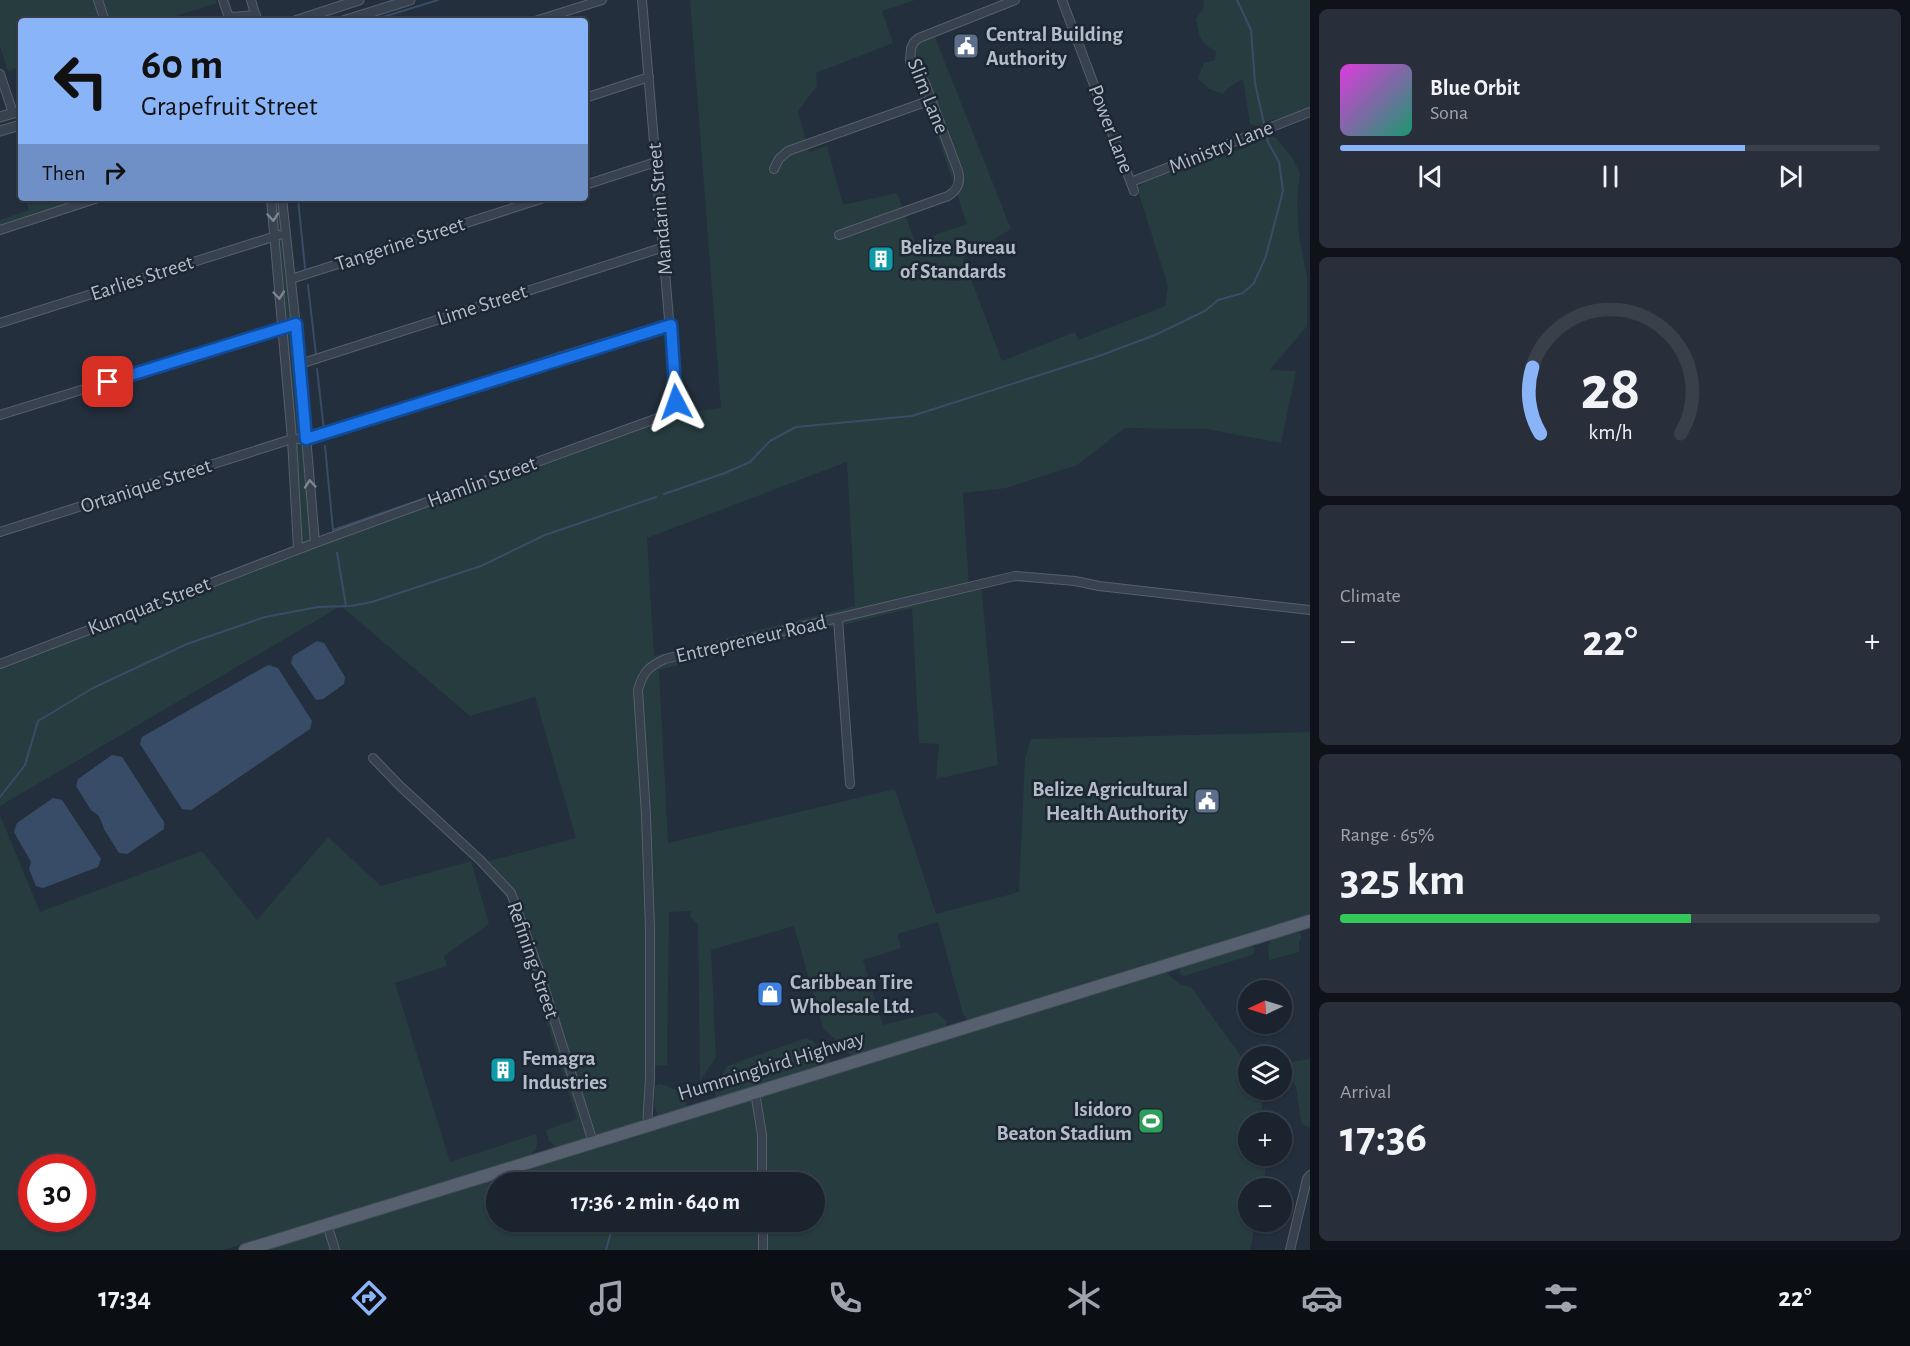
<!DOCTYPE html>
<html lang="en">
<head>
<meta charset="utf-8">
<style>
	body { margin:0; font-family:"Alegreya Sans",sans-serif; background:#282f3a; color:#f1f3f6; height:100vh; display:flex; flex-direction:column; font-size:22px; white-space:nowrap }
	* { box-sizing:border-box; margin:0 }
	p { font-size:20px; color:#a0a4aa }
	.icon { flex:none; width:33px; height:33px; fill:none; stroke:currentColor; stroke-width:2; stroke-linecap:round; stroke-linejoin:round }
	.map { position:relative; flex:1; overflow:hidden }
	.drawer { display:flex; flex-direction:column; gap:9px; padding:9px; background:#0f1319; width:600px }
	.drawer>* { flex:none }
	.guide { position:absolute; left:18px; top:18px; width:570px; height:183px; border-radius:6px; box-shadow:0 2px 4px #0004,0 0 0 2px #39404a; background:#8ab4f8; color:#111; overflow:hidden }
	.needle { width:39px; rotate:266deg }
	.buttons { position:absolute; left:1238px; top:980px; display:grid; gap:12px }
	.buttons a { display:grid; place-items:center; width:54px; height:54px; border-radius:50%; background:#1b232e; box-shadow:0 2px 4px #0004,0 0 0 2px #39404a; font-size:30px }
	.speed { position:absolute; left:18px; top:1154px; display:flex; gap:12px; font-size:30px; font-weight:700; text-align:center }
	.speed>* { display:grid; place-content:center; width:78px; height:78px; border-radius:50%; background:#1b232e; box-shadow:0 2px 4px #0004,0 0 0 2px #39404a; line-height:1 }
	.speed .limit { border:9px solid #d22; background:#fff; color:#111 }
	.pin { position:absolute; display:grid; place-items:center; width:51px; height:51px; color:#fff; margin:-26px; border-radius:12px; box-shadow:0 3px 9px #0006 }
	.me { position:absolute; width:66px; margin:-33px; rotate:356deg; stroke-linejoin:round; filter:drop-shadow(0 0 4px #0008) }
	.turn { display:flex; align-items:center; gap:21px; height:126px; padding:0 24px; font-size:27px }
	.turn .icon { width:78px; height:78px; stroke-width:2.5 }
	.turn b { display:block; font-size:42px; line-height:51px }
	.then { display:flex; align-items:center; height:57px; padding:0 24px; background:#0003; gap:12px; font-size:22px }
	.big { font-size:45px; font-weight:700; line-height:1.1 }
	.drawer .tile { flex:1; display:flex; flex-direction:column; justify-content:center; gap:9px; min-width:0; padding:0 21px; border-radius:9px; background:#282f3a }
	.drawer .dial { align-items:center; gap:0 }
	.dial svg { height:156px; overflow:visible; fill:none; stroke:#39404a; stroke-width:7; stroke-linecap:round; text-anchor:middle }
	.dial text { fill:#f1f3f6; stroke:none }
	.song { display:flex; align-items:center; gap:18px }
	.cover { width:72px; height:72px; border-radius:9px; background:linear-gradient(135deg,hsl(300 70% 55%),hsl(160 70% 35%)) }
	.played { height:6px; border-radius:3px; background:linear-gradient(90deg,#8ab4f8 75%,#39404a 75%) }
	.keys { display:flex; justify-content:space-around; direction:ltr }
	.heat { display:flex; justify-content:space-between; align-items:center; font-size:33px; direction:ltr }
	.charge { height:9px; border-radius:4px; background:linear-gradient(90deg,#34c759 65%,#39404a 0) }
	.trip { position:absolute; left:486px; top:1172px; width:339px; height:60px; border-radius:30px; background:#1b232e; box-shadow:0 2px 4px #0004,0 0 0 2px #39404a; font-weight:700; line-height:60px; text-align:center }
	.menu { display:flex; height:96px; justify-content:space-around; align-items:center; background:#0b0e12; color:#a0a4aa }
	.menu .icon { width:42px; height:42px }
	.menu .active { color:#8ab4f8 }
	.menu b { font-size:27px; color:#f1f3f6 }
	main { display:flex; flex:1; min-height:0 }
	.map>svg:first-child { display:block }
</style>
</head>
<body>
<main>
<div class="map">
<svg width="1310" height="1250" viewBox="0 0 1310 1250">
	<rect width="100%" height="100%" fill="#242f3e"/>
	<!-- green -->
	<path fill="#263c3f" fill-rule="evenodd" d="M0,0H94L100,21H21V67L8,71L0,46Z
		M102,0H216L217,3L160,21H109Z
		M690,0H915L882,11L893,43L816,73L817,86L798,111L809,152L827,146L843,205L897,193L915,242L967,224L923,92L910,61L911,48L933,32L1011,229L963,258L1002,361L1075,332L1078,340L1165,306L1168,286L1137,188L1146,181L1244,148L1271,136L1276,138L1292,157L1300,173L1297,201L1299,236L1307,277V326L1270,370L1296,371L1281,443L1207,429L1125,428L1077,465L1006,488L963,493L969,587L981,584L998,765L936,779L939,744L919,743L912,608L659,670L668,843L895,789L936,914L1019,892L1025,759L1031,739L1310,732V915L968,1020L963,1014L938,922L897,934L901,948L863,960L883,1025L936,1012L947,1021L946,1027L852,1056L823,1028L794,926L711,950L716,1057L700,1081L698,924L691,918L690,911L669,912L667,1065L646,1066L644,1111L640,1122L556,1147L549,1141L546,1130L577,1119L510,902L478,864L576,838L535,697L470,716L341,606L0,806V660L298,549L271,198H283L315,542L666,415L721,408ZM847,462L855,606L654,656L647,538Z
		M1203,0H1310V112L1290,120L1273,119L1258,126L1250,124L1243,79L1228,88L1223,94L1209,89L1198,78L1204,63L1215,60L1216,51C1200,44 1199,36 1196,19L1204,7Z
		M25,198H98L0,230V220L29,210Z
		M0,815L40,912L202,851L257,920L328,837L381,886L471,861L489,924L444,956L447,966L395,983L450,1162L536,1134C538,1145 538,1148 530,1156L223,1250H0ZM32,1167H82V1218H32Z
		M1298,930L1302,937L1299,942V952L1269,960L1268,947L1271,939Z
		M1251,944L1255,951L1252,955L1184,976L1180,974L1179,965Z
		M1163,970L1181,985L1191,987L1248,1066V1089H1261L1263,1122H1248V1155H1265L1266,1169L1262,1188H1248V1221H1256L1250,1250H265ZM496,1182H814V1221H496Z
		M806,1038L813,1041L829,1058L830,1063L717,1098L714,1092L727,1066Z
		M1310,1059V1127L1304,1126L1301,1122L1296,1087L1291,1079L1290,1062Z
		M661,1084L686,1094V1107L659,1115L655,1110L654,1086Z"/>
	<!-- water -->
	<path fill="#394c67" d="M317,641L324,643L345,677L344,684L323,699L316,700L291,663L293,656Z
		M268,665L278,668L312,721L310,729L191,810L182,809L140,744L142,737Z
		M112,755L122,757L164,822V829L127,854L119,853L104,829L99,816L91,810L76,786L78,779Z
		M53,798L62,800L101,859L98,867L43,888L36,886L29,869L31,862L14,832L17,823Z"/>
	<g fill="none" stroke-linecap="round" stroke-linejoin="round">
		<!-- stream -->
		<path stroke="#394c67" stroke-width="2" d="M284,21L294,18
			M370,21L438,0
			M298,199L305,268
			M308,285L316,355
			M317,369L324,430L326,429
			M409,403L558,353L666,320
			M655,415L670,406
			M325,446L333,530L472,482
			M506,470L650,417
			M664,494L725,473L750,462L770,441L796,427L912,416L1099,356L1155,335L1205,311L1218,300L1243,293L1254,283L1266,256L1283,191L1279,162L1268,142L1255,83L1251,30L1237,0
			M337,553L346,606
			M0,797L25,765L38,721L93,688L187,644L265,617L318,607L350,606L372,602L481,566L545,535L656,497
			M626,1181L628,1174
			M606,1250L614,1221"/>
		<defs>
			<path id="minor" d="M98,0L105,21
				M223,0L228,15L233,17L256,15
				M251,0L257,21
				M1062,0L1134,191
				M535,21L602,0
				M0,74L13,113
				M585,98L649,77
				M774,169L779,159L788,151L931,100
				M1131,182L1310,112
				M585,185L656,162
				M271,198L292,439L298,549
				M282,198L300,364L315,543
				M0,230L98,198
				M839,235L948,196C958,190 961,182 958,171L925,83L910,61L911,48L914,42L919,38L1015,0
				M291,279L544,198
				M0,323L279,235
				M300,364L664,247
				M0,415L296,324
				M0,532L292,439H306L671,325
				M838,619L850,784
				M0,664L315,543L666,415L673,409L676,402L642,0
				M373,758L400,786L480,860L511,893L538,968L593,1142
				M755,1092L762,1135V1182
				M647,1126L650,1078V929L646,815L638,690C643,672 648,667 665,659L1015,576L1075,581L1099,586L1310,610
				M327,1224L335,1250
				M763,1250V1221
				M1290,1250L1307,1179L1310,1175"/>
			<path id="tertiary" d="M295,21L359,0
				M343,21L410,0
				M0,117L21,111
				M0,131L21,125"/>
			<path id="primary" d="M245,1250L1310,921"/>
		</defs>
		<!-- minor casing -->
		<use href="#minor" stroke="#565f6c" stroke-width="10"/>
		<!-- tertiary casing -->
		<use href="#tertiary" stroke="#565f6c" stroke-width="11"/>
		<!-- primary casing -->
		<use href="#primary" stroke="#414a57" stroke-width="14"/>
		<!-- minor -->
		<use href="#minor" stroke="#38414e" stroke-width="8"/>
		<!-- tertiary -->
		<use href="#tertiary" stroke="#38414e" stroke-width="9"/>
		<!-- primary -->
		<use href="#primary" stroke="#56606e" stroke-width="12"/>
	</g>
	<!-- one-way arrows -->
	<defs><path id="oneway-chevron" d="M-2-3.5L2.5 0L-2 3.5" fill="none" stroke-width="1.6" stroke-linecap="round" stroke-linejoin="round" transform="scale(1.5)"/></defs>
	<g stroke="#7c8592">
		<use href="#oneway-chevron" transform="translate(273 217) rotate(85)"/>
		<use href="#oneway-chevron" transform="translate(279 295) rotate(85)"/>
		<use href="#oneway-chevron" transform="translate(310 484) rotate(-95)"/>
	</g>
	<g fill="none" stroke-linecap="round" stroke-linejoin="round">
		<defs>
			<path id="route" d="M108,382L296,324L306,439L671,325L676,402"/>
		</defs>
		<!-- route casing -->
		<use href="#route" stroke="#114b97" stroke-width="15"/>
		<!-- route -->
		<use href="#route" stroke="#1a73e8" stroke-width="10"/>
	</g>
	<!-- icons -->
	<defs>
		<symbol id="civic-square" viewBox="-11 -11 22 22"><rect x="-9" y="-9" width="18" height="18" rx="4" fill="#5c6f8a" stroke="#1d2633"/><path d="M-.6-6.5H3V-4.5H.6V-3L4-1V1h2V6H-6V1h2V-1L-.6-3ZM-1.2 2.5V6h2.4V2.5Z" fill="#fff"/></symbol>
		<symbol id="building-square" viewBox="-11 -11 22 22"><rect x="-9" y="-9" width="18" height="18" rx="4" fill="#0f9aa8" stroke="#1d2633"/><path d="M-4-6H4V6H1V3H-1V6H-4ZM-2.5-4.3h1.7v1.8h-1.7ZM.8-4.3h1.7v1.8H.8ZM-2.5-1h1.7V.8h-1.7ZM.8-1h1.7V.8H.8Z" fill="#fff"/></symbol>
		<symbol id="shop-square" viewBox="-11 -11 22 22"><rect x="-9" y="-9" width="18" height="18" rx="4" fill="#3f7fe0" stroke="#1d2633"/><path d="M-5-2.5h2.3a2.7 3.5 0 0 1 5.4 0H5L5.5 6h-11ZM-1.5-2.5h3a1.5 2.3 0 0 0-3 0Z" fill="#fff"/></symbol>
		<symbol id="stadium-square" viewBox="-11 -11 22 22"><rect x="-9" y="-9" width="18" height="18" rx="4" fill="#2e9e5b" stroke="#1d2633"/><path d="M0-5a6.5 5 0 1 0 0 10a6.5 5 0 1 0 0-10ZM-3.5-1.8h7v3.6h-7Z" fill="#fff"/></symbol>
	</defs>
	<g fill-rule="evenodd">
		<use href="#civic-square" x="951" y="31" width="30" height="30"/>
		<use href="#building-square" x="866" y="244" width="30" height="30"/>
		<use href="#civic-square" x="1192" y="786" width="30" height="30"/>
		<use href="#shop-square" x="755" y="979" width="30" height="30"/>
		<use href="#building-square" x="488" y="1055" width="30" height="30"/>
		<use href="#stadium-square" x="1136" y="1106" width="30" height="30"/>
	</g>
	<g text-anchor="middle" dominant-baseline="central" stroke-width="5" stroke-linejoin="round" paint-order="stroke">
		<!-- poi labels -->
		<g font-size="21" font-weight="bold" fill="#b4bcc9" stroke="#1d2633" text-anchor="start">
			<text x="986" y="34">Central Building<tspan x="986" dy="24">Authority</tspan></text>
			<text x="900" y="247">Belize Bureau<tspan x="900" dy="24">of Standards</tspan></text>
			<text x="1188" y="789" text-anchor="end">Belize Agricultural<tspan x="1188" dy="24">Health Authority</tspan></text>
			<text x="790" y="982">Caribbean Tire<tspan x="790" dy="24">Wholesale Ltd.</tspan></text>
			<text x="522" y="1058">Femagra<tspan x="522" dy="24">Industries</tspan></text>
			<text x="1132" y="1109" text-anchor="end">Isidoro<tspan x="1132" dy="24">Beaton Stadium</tspan></text>
		</g>
		<!-- street labels -->
		<g font-size="21" fill="#b4bcc9" stroke="#1d2633">
			<text transform="translate(928 96) rotate(68)">Slim Lane</text>
			<text transform="translate(1111 129) rotate(69)">Power Lane</text>
			<text transform="translate(1221 147) rotate(-22)">Ministry Lane</text>
			<text transform="translate(660 209) rotate(-95)">Mandarin Street</text>
			<text transform="translate(400 244) rotate(-18)">Tangerine Street</text>
			<text transform="translate(142 278) rotate(-18)">Earlies Street</text>
			<text transform="translate(482 305) rotate(-18)">Lime Street</text>
			<text transform="translate(482 482) rotate(-20)">Hamlin Street</text>
			<text transform="translate(146 486) rotate(-18)">Ortanique Street</text>
			<text transform="translate(149 606) rotate(-21)">Kumquat Street</text>
			<text transform="translate(751 639) rotate(-13)">Entrepreneur Road</text>
			<text transform="translate(533 960) rotate(71)">Refining Street</text>
			<text transform="translate(771 1066) rotate(-17)">Hummingbird Highway</text>
		</g>
	</g>
</svg>
<div class="buttons">
<a><svg class="needle" viewBox="-14 -14 28 28"><path d="M0-13l5 13h-10z" fill="#e53935"/><path d="M0 13l5-13h-10z" fill="#a0a4aa"/></svg></a>
<a><svg class="icon" aria-label="layers" viewBox="0 0 24 24"><path d="M12 4l9 5-9 5-9-5zM3 14l9 5 9-5"/></svg></a>
<a>+</a>
<a>−</a>
</div>
<div class="speed"><div class="limit">30</div></div>
<div class="pin" style="left:108px;top:382px;background:#d93025"><svg class="icon" aria-label="arrive" viewBox="0 0 24 24"><path d="M6 21V4h12l-3 4 3 4H6"/></svg></div>
<svg class="me" style="left:676px;top:402px" viewBox="-20 -20 40 40"><path d="M0-17L14 15 0 8-14 15z" fill="#1a73e8" stroke="#fff" stroke-width="4"/></svg>
<div class="trip">17:36 · 2 min · 640 m</div>
<div class="guide">
<div class="turn"><svg class="icon" aria-label="left" viewBox="0 0 24 24"><path d="M17 20v-9H6M10 6l-5 5 5 5"/></svg><div><b>60 m</b>Grapefruit Street</div></div>
<div class="then">Then<svg class="icon" aria-label="right" viewBox="0 0 24 24"><path d="M7 20v-9h11M14 6l5 5-5 5"/></svg></div>
</div>
</div>
<section class="drawer">
<div class="tile">
<div class="song"><i class="cover"></i><div><b>Blue Orbit</b><p>Sona</p></div></div>
<div class="played"></div>
<div class="keys"><svg class="icon" aria-label="previous" viewBox="0 0 24 24"><path d="M18 5L8 12l10 7zM5 5v14"/></svg><svg class="icon" aria-label="pause" viewBox="0 0 24 24"><path d="M8 5v14M16 5v14"/></svg><svg class="icon" aria-label="next" viewBox="0 0 24 24"><path d="M6 5l10 7-10 7zM19 5v14"/></svg></div>
</div>
<div class="tile dial"><svg viewBox="0 0 100 80">
<path d="M14 69A42 42 0 1 1 86 69"/>
<path d="M14 69A42 42 0 0 1 10 35" stroke="#8ab4f8"/>
<text x="50" y="56" font-size="32" font-weight="700">28</text>
<text x="50" y="72" font-size="11">km/h</text>
</svg></div>
<div class="tile"><p>Climate</p>
<div class="heat"><a>−</a><b class="big">22°</b><a>+</a></div>
</div>
<div class="tile"><p>Range · 65%</p><b class="big">325 km</b><div class="charge"></div></div>
<div class="tile"><p>Arrival</p><b class="big">17:36</b></div>
</section>
</main>
<nav class="menu">
<b>17:34</b>
<svg class="icon active" aria-label="directions" viewBox="0 0 24 24"><path d="M12 3l9 9-9 9-9-9zM9 14v-3h6M13 9l2 2-2 2"/></svg>
<svg class="icon" aria-label="music" viewBox="0 0 24 24"><path d="M9 18V5l10-2v13"/><circle cx="6" cy="18" r="3"/><circle cx="16" cy="16" r="3"/></svg>
<svg class="icon" aria-label="phone" viewBox="0 0 24 24"><path d="M5 4h4l2 5-3 2q2 4 5 5l2-3 5 2v4C11 20 4 13 5 4z"/></svg>
<svg class="icon" aria-label="climate" viewBox="0 0 24 24"><path d="M12 3v18M4 7l16 10M4 17L20 7"/></svg>
<svg class="icon" aria-label="car" viewBox="0 0 24 24"><path d="M5 17H2v-5l4-1 3-4h7l3 4 3 1v5h-3M9 17h6M6 11h13"/><circle cx="7" cy="17" r="2"/><circle cx="17" cy="17" r="2"/></svg>
<svg class="icon" aria-label="filters" viewBox="0 0 24 24"><path d="M4 7h16M4 17h16"/><circle cx="9" cy="7" r="2"/><circle cx="15" cy="17" r="2"/></svg>
<b>22°</b>
</nav>
</body>
</html>
